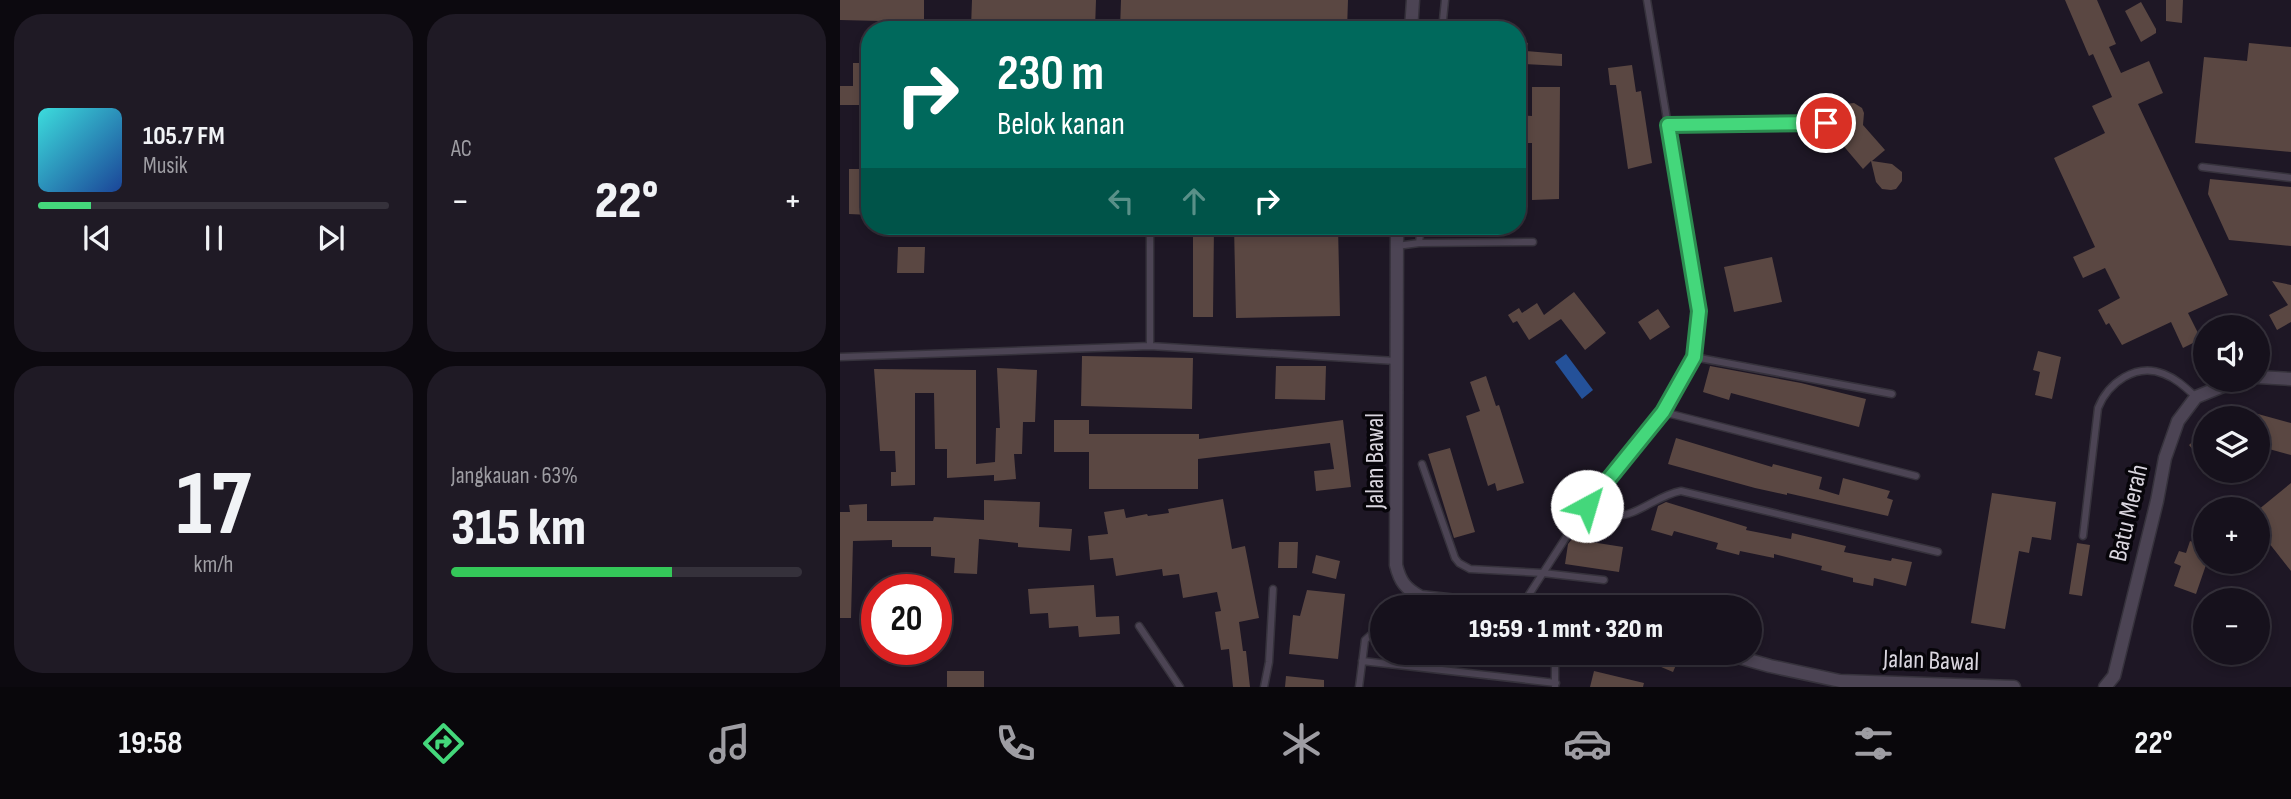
<!DOCTYPE html>
<html lang="id">
<head>
<meta charset="utf-8">
<style>
	body { margin:0; font-family:"Sofia Sans Condensed",sans-serif; background:#1f1a25; color:#f1f3f6; height:100vh; display:flex; flex-direction:column; font-size:26px; white-space:nowrap }
	* { box-sizing:border-box; margin:0 }
	p { font-size:23px; color:#9e9da3 }
	.icon { flex:none; width:38px; height:38px; fill:none; stroke:currentColor; stroke-width:2; stroke-linecap:round; stroke-linejoin:round }
	.map { position:relative; flex:1; overflow:hidden }
	.details { display:flex; flex-direction:column; gap:14px; padding:14px; background:#0c090f; width:840px }
	.details>* { flex:none }
	.top-card { position:absolute; left:21px; top:21px; width:665px; height:214px; border-radius:28px; box-shadow:0 4px 10px #0003,0 0 0 2px #35313b; background:#00695c; color:#fff; overflow:hidden }
	.fabs { position:absolute; left:1353px; top:315px; display:grid; gap:14px }
	.fabs a { display:grid; place-items:center; width:77px; height:77px; border-radius:50%; background:#16111c; box-shadow:0 4px 10px #0003,0 0 0 2px #35313b; font-size:35px }
	.speed { position:absolute; left:21px; top:574px; display:flex; gap:14px; font-size:35px; font-weight:700; text-align:center }
	.speed>* { display:grid; place-content:center; width:91px; height:91px; border-radius:50%; background:#16111c; box-shadow:0 4px 10px #0003,0 0 0 2px #35313b; line-height:1 }
	.speed .limit { border:10px solid #d22; background:#fff; color:#111 }
	.pin { position:absolute; display:grid; place-items:center; width:60px; height:60px; color:#fff; margin:-30px; border:4px solid #fff; border-radius:50%; box-shadow:0 2px 7px #0007 }
	.me { position:absolute; width:77px; margin:-38px; rotate:39deg; stroke-linejoin:round; filter:drop-shadow(0 0 5px #0008) }
	.turn { display:flex; align-items:center; gap:24px; height:147px; padding:0 21px; font-size:32px }
	.turn .icon { width:91px; height:91px; stroke-width:2.5 }
	.turn b { display:block; font-size:49px; line-height:60px }
	.lanes { display:flex; align-items:center; height:66px; padding:0 21px; background:#0003; justify-content:center; gap:35px; direction:ltr }
	.lanes .off { opacity:.35 }
	.big { font-size:52px; font-weight:800; line-height:1.1 }
	.details .tile { flex:1; display:flex; flex-direction:column; justify-content:center; gap:10px; min-width:0; padding:0 24px; border-radius:28px; background:#1f1a25 }
	.details .dial { align-items:center; gap:0 }
	.dial b { font-size:91px; line-height:1 }
	.song { display:flex; align-items:center; gap:21px }
	.cover { width:84px; height:84px; border-radius:10px; background:linear-gradient(135deg,hsl(180 70% 55%),hsl(220 70% 35%)) }
	.played { height:7px; border-radius:4px; background:linear-gradient(90deg,#44d77b 15%,#35313b 15%) }
	.keys { display:flex; justify-content:space-around; direction:ltr }
	.heat { display:flex; justify-content:space-between; align-items:center; font-size:38px; direction:ltr }
	.charge { height:10px; border-radius:5px; background:linear-gradient(90deg,#34c759 63%,#35313b 0) }
	.details .tiles { flex:1; display:grid; gap:14px; grid-template-columns:repeat(2,1fr) }
	.trip { position:absolute; left:530px; top:595px; width:392px; height:70px; border-radius:35px; background:#16111c; box-shadow:0 4px 10px #0003,0 0 0 2px #35313b; font-weight:800; line-height:70px; text-align:center }
	.tab-bar { display:flex; height:112px; justify-content:space-around; align-items:center; background:#09070b; color:#9e9da3 }
	.tab-bar .icon { width:49px; height:49px }
	.tab-bar .active { color:#44d77b }
	.tab-bar b { font-size:32px; color:#f1f3f6 }
	main { display:flex; flex:1; min-height:0 }
	.map>svg:first-child { display:block }
</style>
</head>
<body>
<main>
<section class="details">
<div class="tiles">
<div class="tile">
<div class="song"><i class="cover"></i><div><b>105.7 FM</b><p>Musik</p></div></div>
<div class="played"></div>
<div class="keys"><svg class="icon" aria-label="previous" viewBox="0 0 24 24"><path d="M18 5L8 12l10 7zM5 5v14"/></svg><svg class="icon" aria-label="pause" viewBox="0 0 24 24"><path d="M8 5v14M16 5v14"/></svg><svg class="icon" aria-label="next" viewBox="0 0 24 24"><path d="M6 5l10 7-10 7zM19 5v14"/></svg></div>
</div>
<div class="tile"><p>AC</p>
<div class="heat"><a>−</a><b class="big">22°</b><a>+</a></div>
</div>
<div class="tile dial"><b>17</b><p>km/h</p></div>
<div class="tile"><p>Jangkauan · 63%</p><b class="big">315 km</b><div class="charge"></div></div>
</div>
</section>
<div class="map">
<svg width="1451" height="687" viewBox="0 0 1451 687">
	<rect width="100%" height="100%" fill="#1e1725"/>
	<!-- water -->
	<path fill="#245199" d="M726,354L753,390L742,399L715,362Z"/>
	<!-- building -->
	<path fill="#5a4742" d="M0,0H84V22L0,20Z
		M132,0H256L255,29L131,27Z
		M281,0H508L507,30H280Z
		M1225,0H1257L1276,44L1269,47L1281,73L1309,61L1323,93L1298,104L1388,295L1348,313L1361,339L1343,348L1331,322L1282,345L1269,323L1266,325L1258,310L1280,298L1265,268L1243,278L1233,257L1255,247L1214,158L1265,133L1252,106L1272,97L1253,54L1249,56Z
		M1326,0H1343L1342,23L1326,21Z
		M1301,2L1316,29V33L1301,42L1285,11Z
		M677,41L688,43L686,51L722,54V66L684,64L683,73H677Z
		M1409,43L1451,47V152L1355,143L1364,57L1407,61Z
		M13,63H30V105H0V86H13Z
		M792,65L796,92L801,91L812,163L788,169L776,85H770L768,68Z
		M692,87H720L719,199L692,200V143H677V115L692,116Z
		M1014,103L1022,108L1024,113L1023,125L1045,150L1032,161L1052,164L1062,172V181L1056,189L1051,190L1042,189L1036,182L1031,161L1023,169L1001,143L992,149L982,133L998,123L997,116L1001,107L1005,104Z
		M9,169H30V215L9,214Z
		M1370,179L1451,187V246L1389,240L1368,194Z
		M353,226H374L373,317H353Z
		M394,226H498L500,316L396,318Z
		M58,247H85L84,273H57Z
		M932,257L942,302L894,312L884,267Z
		M1432,281L1451,285V322L1437,330L1429,315L1448,305Z
		M734,292L766,333L745,350L721,319L689,340L677,321L673,323L668,315L679,308L682,313L697,303L704,315Z
		M818,309L830,327L810,340L798,322Z
		M1198,351L1221,357L1212,399L1195,395L1200,372L1193,370Z
		M242,356L353,358L352,409L241,406Z
		M436,366H486L485,400L435,399Z
		M870,366L961,383L1026,399L1019,427L891,393L889,400L863,392Z
		M157,368L197,370L195,422H183L182,454H174L176,479L154,481V475L107,478V449H95L94,393H75V485L51,486V472H56L55,451H40L34,369L136,370V464L155,462L156,428H160Z
		M646,376L656,406L659,405L684,483L657,491L655,483L648,486L626,416L640,411L630,382Z
		M1418,414L1451,423V455L1418,446Z
		M214,420H249V434H359V439L503,420L511,487L476,491L474,471L494,469L490,443L358,459V489H249V452H214Z
		M1365,431V464L1349,445Z
		M836,438L932,467L933,464L982,477L979,489L999,495L1003,478L1050,491L1047,498L1053,500L1048,516L947,493V495L915,488L828,464Z
		M610,448L635,532L614,538L588,454Z
		M1451,483V571L1418,529V510Z
		M1152,493L1216,502L1211,540L1192,537L1189,553L1179,551L1165,629L1131,623Z
		M383,499L392,549L405,546L419,618L399,622L403,651H406L410,687H393L389,649L381,650L375,612L381,611L377,592L343,598L339,574L323,576L322,569L276,576L273,558L250,560L248,536L268,534L264,512L284,509L286,518L307,514L308,516L329,513L328,509Z
		M144,500L200,502L199,527L232,529L230,551L178,547V543L139,539L137,574L114,573L115,558L91,556V547H52V540L13,541L11,618H0V512H10L9,505L27,504V521H93L94,517L144,520Z
		M826,502L907,527L906,530L951,539L952,533L1006,546L1004,552L1051,561L1052,558L1072,562L1066,586L1034,578L1033,586L1013,582V578L981,570L982,566L934,554V558L900,551L899,555L876,549L878,543L834,531L832,536L811,530L818,506Z
		M732,539L783,547L779,572L725,564L728,544Z
		M1350,541L1365,547V562H1367L1356,594L1334,586L1341,566L1334,563L1339,551L1346,553Z
		M439,542H458L457,568H438Z
		M1237,543L1250,545L1242,596L1229,594Z
		M476,555L500,561L496,579L472,573Z
		M254,585L256,617L279,616L280,634L239,637L238,626L209,628L208,613L190,614L188,589Z
		M467,590L505,594L498,659L449,654L453,615L460,616Z
		M788,653H828L839,658L833,672Z
		M107,671H144V687H107Z
		M754,671L804,683L803,687H750Z
		M446,676L484,680V687H445Z"/>
	<g fill="none" stroke-linecap="round" stroke-linejoin="round">
		<defs>
			<path id="service" d="M602,30L605,0
				M828,125L986,123
				M1362,167L1451,178
				M310,226V346
				M579,243L581,226
				M557,246L579,243L693,242
				M0,357L310,346L556,361
				M854,357L1052,394
				M823,412L1076,476
				M582,464L615,558L619,563L630,569L703,573L764,580
				M747,506C755,509 765,515 773,516C797,517 817,495 841,491L1098,552
				M1243,536L1258,408C1268,383 1296,362 1324,374C1337,379 1346,388 1356,397
				M681,607L741,514L823,412L854,357L859,311L807,0
				M299,626L340,687
				M688,653L709,657L715,663V686
				M522,661L716,683
				M424,687L429,662L433,589
				M519,687L525,640L535,631L542,630"/>
			<path id="minor" d="M571,30L573,0
				M557,226L556,565C560,582 566,589 581,597L669,607
				M1418,377L1451,379
				M884,653L930,666L1000,681L1174,687
				M1265,687L1274,676L1317,501L1325,458L1338,421L1356,397L1398,380"/>
		</defs>
		<!-- service casing -->
		<use href="#service" stroke="#36323c" stroke-width="9"/>
		<!-- minor casing -->
		<use href="#minor" stroke="#36323c" stroke-width="15"/>
		<!-- service -->
		<use href="#service" stroke="#4c4454" stroke-width="6"/>
		<!-- minor -->
		<use href="#minor" stroke="#4c4454" stroke-width="12"/>
	</g>
	<g fill="none" stroke-linecap="round" stroke-linejoin="round">
		<defs>
			<path id="route" d="M747,506L823,412L854,357L859,311L828,125L986,123"/>
		</defs>
		<!-- route casing -->
		<use href="#route" stroke="#2c8c50" stroke-width="18"/>
		<!-- route -->
		<use href="#route" stroke="#44d77b" stroke-width="12"/>
	</g>
	<g text-anchor="middle" dominant-baseline="central" stroke-width="7" stroke-linejoin="round" paint-order="stroke">
		<!-- street labels -->
		<g font-size="26" fill="#d9d5de" stroke="#07050a">
			<text transform="translate(535 461) rotate(-90)">Jalan Bawal</text>
			<text transform="translate(1289 513) rotate(-77)">Batu Merah</text>
			<text transform="translate(1091 661) rotate(2)">Jalan Bawal</text>
		</g>
	</g>
</svg>
<div class="fabs">
<a><svg class="icon" aria-label="sound" viewBox="0 0 24 24"><path d="M4 9h4l5-4v14l-5-4H4zM17 9q2 3 0 6"/></svg></a>
<a><svg class="icon" aria-label="layers" viewBox="0 0 24 24"><path d="M12 4l9 5-9 5-9-5zM3 14l9 5 9-5"/></svg></a>
<a>+</a>
<a>−</a>
</div>
<div class="speed"><div class="limit">20</div></div>
<div class="pin" style="left:986px;top:123px;background:#d93025"><svg class="icon" aria-label="arrive" viewBox="0 0 24 24"><path d="M6 21V4h12l-3 4 3 4H6"/></svg></div>
<svg class="me" style="left:747px;top:506px" viewBox="-20 -20 40 40"><circle r="19" fill="#fff"/><path d="M0-13L10 11 0 6-10 11z" fill="#44d77b"/></svg>
<div class="trip">19:59 · 1 mnt · 320 m</div>
<div class="top-card">
<div class="turn"><svg class="icon" aria-label="right" viewBox="0 0 24 24"><path d="M7 20v-9h11M14 6l5 5-5 5"/></svg><div><b>230 m</b>Belok kanan</div></div>
<div class="lanes"><svg class="icon off" aria-label="left" viewBox="0 0 24 24"><path d="M17 20v-9H6M10 6l-5 5 5 5"/></svg><svg class="icon off" aria-label="ahead" viewBox="0 0 24 24"><path d="M12 20V5M6 11l6-6 6 6"/></svg><svg class="icon" aria-label="right" viewBox="0 0 24 24"><path d="M7 20v-9h11M14 6l5 5-5 5"/></svg></div>
</div>
</div>
</main>
<nav class="tab-bar">
<b>19:58</b>
<svg class="icon active" aria-label="directions" viewBox="0 0 24 24"><path d="M12 3l9 9-9 9-9-9zM9 14v-3h6M13 9l2 2-2 2"/></svg>
<svg class="icon" aria-label="music" viewBox="0 0 24 24"><path d="M9 18V5l10-2v13"/><circle cx="6" cy="18" r="3"/><circle cx="16" cy="16" r="3"/></svg>
<svg class="icon" aria-label="phone" viewBox="0 0 24 24"><path d="M5 4h4l2 5-3 2q2 4 5 5l2-3 5 2v4C11 20 4 13 5 4z"/></svg>
<svg class="icon" aria-label="climate" viewBox="0 0 24 24"><path d="M12 3v18M4 7l16 10M4 17L20 7"/></svg>
<svg class="icon" aria-label="car" viewBox="0 0 24 24"><path d="M5 17H2v-5l4-1 3-4h7l3 4 3 1v5h-3M9 17h6M6 11h13"/><circle cx="7" cy="17" r="2"/><circle cx="17" cy="17" r="2"/></svg>
<svg class="icon" aria-label="filters" viewBox="0 0 24 24"><path d="M4 7h16M4 17h16"/><circle cx="9" cy="7" r="2"/><circle cx="15" cy="17" r="2"/></svg>
<b>22°</b>
</nav>
</body>
</html>
